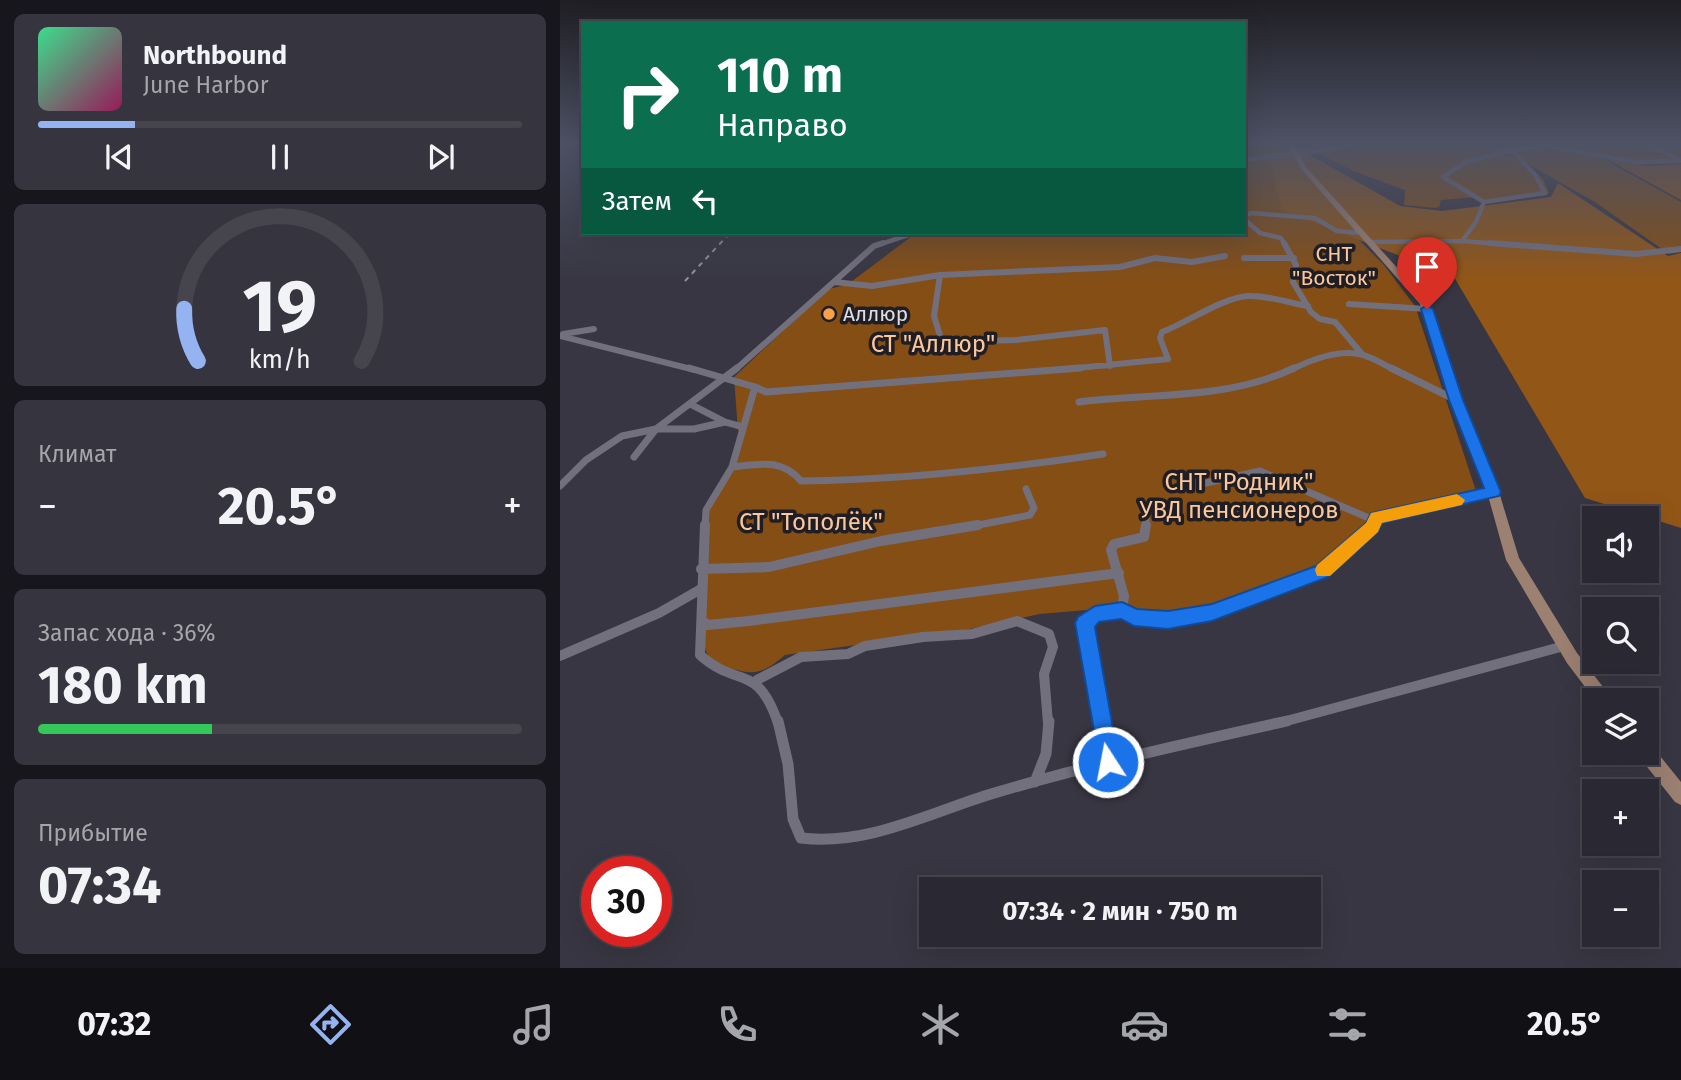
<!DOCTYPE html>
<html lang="ru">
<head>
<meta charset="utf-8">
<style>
	body { margin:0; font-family:"Fira Sans",sans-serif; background:#36343e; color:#f1f3f6; height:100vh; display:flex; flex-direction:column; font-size:26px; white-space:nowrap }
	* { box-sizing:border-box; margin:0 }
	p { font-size:23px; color:#a5a6ac }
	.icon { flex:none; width:38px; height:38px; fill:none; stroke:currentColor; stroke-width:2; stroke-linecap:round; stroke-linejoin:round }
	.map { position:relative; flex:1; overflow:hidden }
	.details { display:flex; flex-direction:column; gap:14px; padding:14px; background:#17161c; width:560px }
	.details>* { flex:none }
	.top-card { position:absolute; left:21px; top:21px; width:665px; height:214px; border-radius:0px; box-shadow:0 7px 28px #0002,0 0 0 2px #46444d; background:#0b6e4f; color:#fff; overflow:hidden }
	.tools { position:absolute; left:1022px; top:506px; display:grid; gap:14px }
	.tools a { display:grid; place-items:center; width:77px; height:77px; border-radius:0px; background:#2a2832; box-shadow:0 7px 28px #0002,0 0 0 2px #46444d; font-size:35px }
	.speed { position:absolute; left:21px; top:856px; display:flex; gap:14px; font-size:35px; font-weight:700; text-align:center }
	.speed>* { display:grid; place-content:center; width:91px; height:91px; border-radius:50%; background:#2a2832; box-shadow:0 7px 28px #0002,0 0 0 2px #46444d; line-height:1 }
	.speed .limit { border:10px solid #d22; background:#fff; color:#111 }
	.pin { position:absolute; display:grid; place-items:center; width:60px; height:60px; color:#fff; margin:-72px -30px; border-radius:50% 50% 50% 0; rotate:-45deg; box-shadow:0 0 7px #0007 }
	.pin .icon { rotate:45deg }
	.me { position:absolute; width:77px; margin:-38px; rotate:349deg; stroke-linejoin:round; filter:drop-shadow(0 0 5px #0008) }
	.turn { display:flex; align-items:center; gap:24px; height:147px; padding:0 21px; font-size:32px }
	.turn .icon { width:91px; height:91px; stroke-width:2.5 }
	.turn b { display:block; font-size:49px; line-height:60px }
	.then { display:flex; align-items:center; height:66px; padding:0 21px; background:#0003; gap:14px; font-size:26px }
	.big { font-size:52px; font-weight:700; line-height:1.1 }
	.details .widget { flex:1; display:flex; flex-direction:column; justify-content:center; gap:10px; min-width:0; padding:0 24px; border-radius:10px; background:#36343e }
	.details .dial { align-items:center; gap:0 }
	.dial svg { height:182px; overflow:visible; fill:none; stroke:#46444d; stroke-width:7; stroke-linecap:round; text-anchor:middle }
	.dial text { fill:#f1f3f6; stroke:none }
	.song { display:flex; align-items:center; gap:21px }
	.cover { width:84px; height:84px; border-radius:10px; background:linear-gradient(135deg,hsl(150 70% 55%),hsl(330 70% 35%)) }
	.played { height:7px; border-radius:4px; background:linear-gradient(90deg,#95b2f1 20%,#46444d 20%) }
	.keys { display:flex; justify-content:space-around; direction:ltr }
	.heat { display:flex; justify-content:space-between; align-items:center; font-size:38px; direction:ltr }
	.charge { height:10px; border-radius:5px; background:linear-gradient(90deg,#34c759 36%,#46444d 0) }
	.trip { position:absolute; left:359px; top:877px; width:402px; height:70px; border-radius:0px; background:#2a2832; box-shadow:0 7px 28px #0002,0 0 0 2px #46444d; font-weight:700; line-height:70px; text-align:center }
	.tab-bar { display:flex; height:112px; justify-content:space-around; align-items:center; background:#111014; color:#a5a6ac }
	.tab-bar .icon { width:49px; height:49px }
	.tab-bar .current { color:#95b2f1 }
	.tab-bar b { font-size:32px; color:#f1f3f6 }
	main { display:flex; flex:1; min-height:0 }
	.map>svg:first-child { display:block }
</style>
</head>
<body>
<main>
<section class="details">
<div class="widget">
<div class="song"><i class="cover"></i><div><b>Northbound</b><p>June Harbor</p></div></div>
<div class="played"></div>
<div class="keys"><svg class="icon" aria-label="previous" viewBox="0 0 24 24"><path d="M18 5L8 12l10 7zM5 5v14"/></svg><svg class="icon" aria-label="pause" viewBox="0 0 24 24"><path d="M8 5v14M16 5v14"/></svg><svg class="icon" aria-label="next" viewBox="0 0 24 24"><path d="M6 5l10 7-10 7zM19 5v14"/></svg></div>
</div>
<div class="widget dial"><svg viewBox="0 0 100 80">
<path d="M14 69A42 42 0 1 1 86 69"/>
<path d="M14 69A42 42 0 0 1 8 46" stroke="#95b2f1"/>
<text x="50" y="56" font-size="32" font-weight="700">19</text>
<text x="50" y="72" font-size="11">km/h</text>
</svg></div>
<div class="widget"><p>Климат</p>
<div class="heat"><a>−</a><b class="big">20.5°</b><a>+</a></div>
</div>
<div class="widget"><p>Запас хода · 36%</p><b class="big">180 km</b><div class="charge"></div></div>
<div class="widget"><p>Прибытие</p><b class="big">07:34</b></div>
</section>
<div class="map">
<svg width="1121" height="968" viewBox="0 0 1121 968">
	<rect width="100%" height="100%" fill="#383642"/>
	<!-- green -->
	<path fill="#854e15" d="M684,144H723L789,230L823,264L855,306L916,491L830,511L809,524L761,568L652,607L594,614L561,607L480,614L409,629L225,655C208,669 199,676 177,670C165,668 151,663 146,651C136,628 146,545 148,516L151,503L173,472L185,431H178L174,377L268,289L287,285L356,233H684Z
		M793,144H1121V162L1081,165L1036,155L1121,202V252L1109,254L1035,202L966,163L983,179L989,193L929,203L916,197L881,200L879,207L875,208L844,205L845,190L791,170L756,152Z"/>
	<!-- forest -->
	<path fill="#925617" d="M691,144H765L745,152L840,206L882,211L991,197L998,183L1108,256L1121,253V528L1025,498L894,277L722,210L711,166Z
		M1047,159L1084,166L1121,164V200Z"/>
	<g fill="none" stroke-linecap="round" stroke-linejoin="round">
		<!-- street-far4 -->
		<path stroke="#73707e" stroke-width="4.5" d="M946,144L952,150
			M1086,144L1121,160
			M952,150L975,175L985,193L924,202L883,177L906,162Z
			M952,150L987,146L1076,162L1121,161
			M736,155L795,144
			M684,160L736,153
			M684,216L691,213L755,218L777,231L802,233
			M684,219L700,233L721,238L725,245
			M353,233H418
			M902,241L916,222L924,202
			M810,242L902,241L954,245
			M318,245L354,233"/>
		<!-- street-far3 -->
		<path stroke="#73707e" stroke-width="6" d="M724,243L736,265L733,282L751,312L760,319L775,322L802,354
			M930,243L1076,254L1121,249
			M684,258H734
			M274,282L312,286L380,275
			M789,304L867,309
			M3,334L34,329
			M0,336L135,370
			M550,366L545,330L456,340L382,342L374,316L380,275L560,267L595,258L632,262L665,256
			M175,370L314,246L323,243
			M497,370L608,359L600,338L602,332C626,323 664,297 688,296C707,295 729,303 748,306
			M731,370C750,360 781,348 803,355C814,358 825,365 834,370"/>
		<!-- street-far2 -->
		<path stroke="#73707e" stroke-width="7" d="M129,368L195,387L172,467L146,510L145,527
			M831,368L896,400
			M195,387L206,392L520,368
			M519,402C591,393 668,400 734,368
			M130,404L165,422
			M74,457L96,429H134L165,422L183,427
			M172,467C199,464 222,458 241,481C343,480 443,469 543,454
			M646,483L700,471L811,519L933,492
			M0,486L26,460L62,436L96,429L177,368
			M408,527L470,515L474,508L466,489
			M585,527L587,513
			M813,527L817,518"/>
		<!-- street-far1 -->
		<path stroke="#73707e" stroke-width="10" d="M145,525L140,655C178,689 197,662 218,723
			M586,525L584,537L554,544L551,550L564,596L562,611L574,617L608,620L652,612L762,572L814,525
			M141,569L209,567L321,541L418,525
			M142,621L148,625L189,621L559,573
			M0,656L99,613L141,589
			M197,680L241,657L288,654L305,646L363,637L412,634L457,621L489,634L493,647L484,674L488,723
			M542,723L525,623L535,614L562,611
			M719,723L1004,646"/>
		<!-- street -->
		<path stroke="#73707e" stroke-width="11" d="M218,721L228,764L233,819L241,838C307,846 369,813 431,794C528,765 628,743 727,721
			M541,721L548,762
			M475,782L486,754L489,721"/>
		<!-- secondary -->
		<path fill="#9c8072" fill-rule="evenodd" d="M728,144H734L746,167L869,303L901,400L939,492L959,558L1017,653L1053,700H1035L1007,663L946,560L927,492L891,400L860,304L741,169Z
			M1087,744L1092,746L1121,782V805L1115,802L1080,758L1078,752H1087Z"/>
		<!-- rail -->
		<path stroke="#92919a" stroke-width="2" stroke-dasharray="5 5" stroke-linecap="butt" d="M125,281L170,233"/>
	</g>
	<!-- sky -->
	<linearGradient id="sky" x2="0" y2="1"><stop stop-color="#1f1e24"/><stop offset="0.51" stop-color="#4d5265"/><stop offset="1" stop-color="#4d5265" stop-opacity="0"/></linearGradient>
	<rect width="1121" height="280" fill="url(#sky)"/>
	<!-- route -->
	<path fill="#1a73e8" stroke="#114b97" stroke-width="2" d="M867,305L873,309L903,400L941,492L939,496L822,523L818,532L768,577L652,621L608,629L574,626L561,619L539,622L535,627L559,762L556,770L548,773L541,770L515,623L518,617L535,606L562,602L577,609L608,611L652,604L756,566L806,523L811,513L924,488L889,400L861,309Z"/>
	<!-- slow -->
	<path fill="#f59e0b" d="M897,494L905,500L902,505L822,523L818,532L770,576H757L755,570L757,565L806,523L811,513Z"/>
	<!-- markers -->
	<circle fill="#f9a04c" stroke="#1f1e24" stroke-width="2.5" cx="269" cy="314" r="7"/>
	<g text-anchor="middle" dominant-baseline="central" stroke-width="7" stroke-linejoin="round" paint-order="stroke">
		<!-- far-park labels -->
		<g font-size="21" fill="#fcc79b" stroke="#1f1e24">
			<text x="774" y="254">СНТ<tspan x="774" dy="24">"Восток"</tspan></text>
		</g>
		<!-- far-poi labels -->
		<g font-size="21" fill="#dedde4" stroke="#1f1e24" text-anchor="start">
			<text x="283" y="314">Аллюр</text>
		</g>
		<!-- park labels -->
		<g font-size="24" fill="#fcc79b" stroke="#1f1e24">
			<text x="373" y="344">СТ "Аллюр"</text>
			<text x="679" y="482">СНТ "Родник"<tspan x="679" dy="28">УВД пенсионеров</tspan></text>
			<text x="251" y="522">СТ "Тополёк"</text>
		</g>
	</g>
</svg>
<div class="tools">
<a><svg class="icon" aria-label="sound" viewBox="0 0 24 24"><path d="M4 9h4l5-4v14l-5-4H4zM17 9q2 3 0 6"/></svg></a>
<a><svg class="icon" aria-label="search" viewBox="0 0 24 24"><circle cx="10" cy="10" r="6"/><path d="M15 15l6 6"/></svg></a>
<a><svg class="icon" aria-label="layers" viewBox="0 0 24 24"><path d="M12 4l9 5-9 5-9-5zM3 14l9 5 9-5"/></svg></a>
<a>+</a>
<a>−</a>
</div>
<div class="speed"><div class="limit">30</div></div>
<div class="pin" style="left:867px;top:309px;background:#d93025"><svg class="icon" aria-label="arrive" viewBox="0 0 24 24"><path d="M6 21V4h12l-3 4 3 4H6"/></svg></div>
<svg class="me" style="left:548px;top:762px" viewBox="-20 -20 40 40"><circle r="17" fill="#1a73e8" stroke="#fff" stroke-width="3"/><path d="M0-11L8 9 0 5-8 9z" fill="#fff"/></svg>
<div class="trip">07:34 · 2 мин · 750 m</div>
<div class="top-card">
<div class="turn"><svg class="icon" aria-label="right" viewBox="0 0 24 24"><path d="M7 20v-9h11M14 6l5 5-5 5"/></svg><div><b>110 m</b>Направо</div></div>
<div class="then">Затем<svg class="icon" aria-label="left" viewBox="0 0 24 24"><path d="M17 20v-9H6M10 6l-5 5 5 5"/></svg></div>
</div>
</div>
</main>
<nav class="tab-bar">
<b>07:32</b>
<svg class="icon current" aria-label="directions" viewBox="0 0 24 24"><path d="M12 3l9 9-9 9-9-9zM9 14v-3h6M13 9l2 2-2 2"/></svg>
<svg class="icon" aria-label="music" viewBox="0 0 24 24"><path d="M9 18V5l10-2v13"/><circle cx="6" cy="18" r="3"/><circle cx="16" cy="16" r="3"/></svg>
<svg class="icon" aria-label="phone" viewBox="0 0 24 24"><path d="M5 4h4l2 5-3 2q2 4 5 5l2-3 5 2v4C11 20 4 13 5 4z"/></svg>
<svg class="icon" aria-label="climate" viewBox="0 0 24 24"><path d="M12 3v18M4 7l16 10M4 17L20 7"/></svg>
<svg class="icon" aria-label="car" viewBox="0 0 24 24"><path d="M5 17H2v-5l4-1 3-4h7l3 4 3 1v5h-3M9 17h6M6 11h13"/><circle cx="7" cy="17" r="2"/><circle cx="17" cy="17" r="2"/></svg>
<svg class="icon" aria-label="filters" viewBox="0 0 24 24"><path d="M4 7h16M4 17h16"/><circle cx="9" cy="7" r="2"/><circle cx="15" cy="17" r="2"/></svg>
<b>20.5°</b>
</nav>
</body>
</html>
